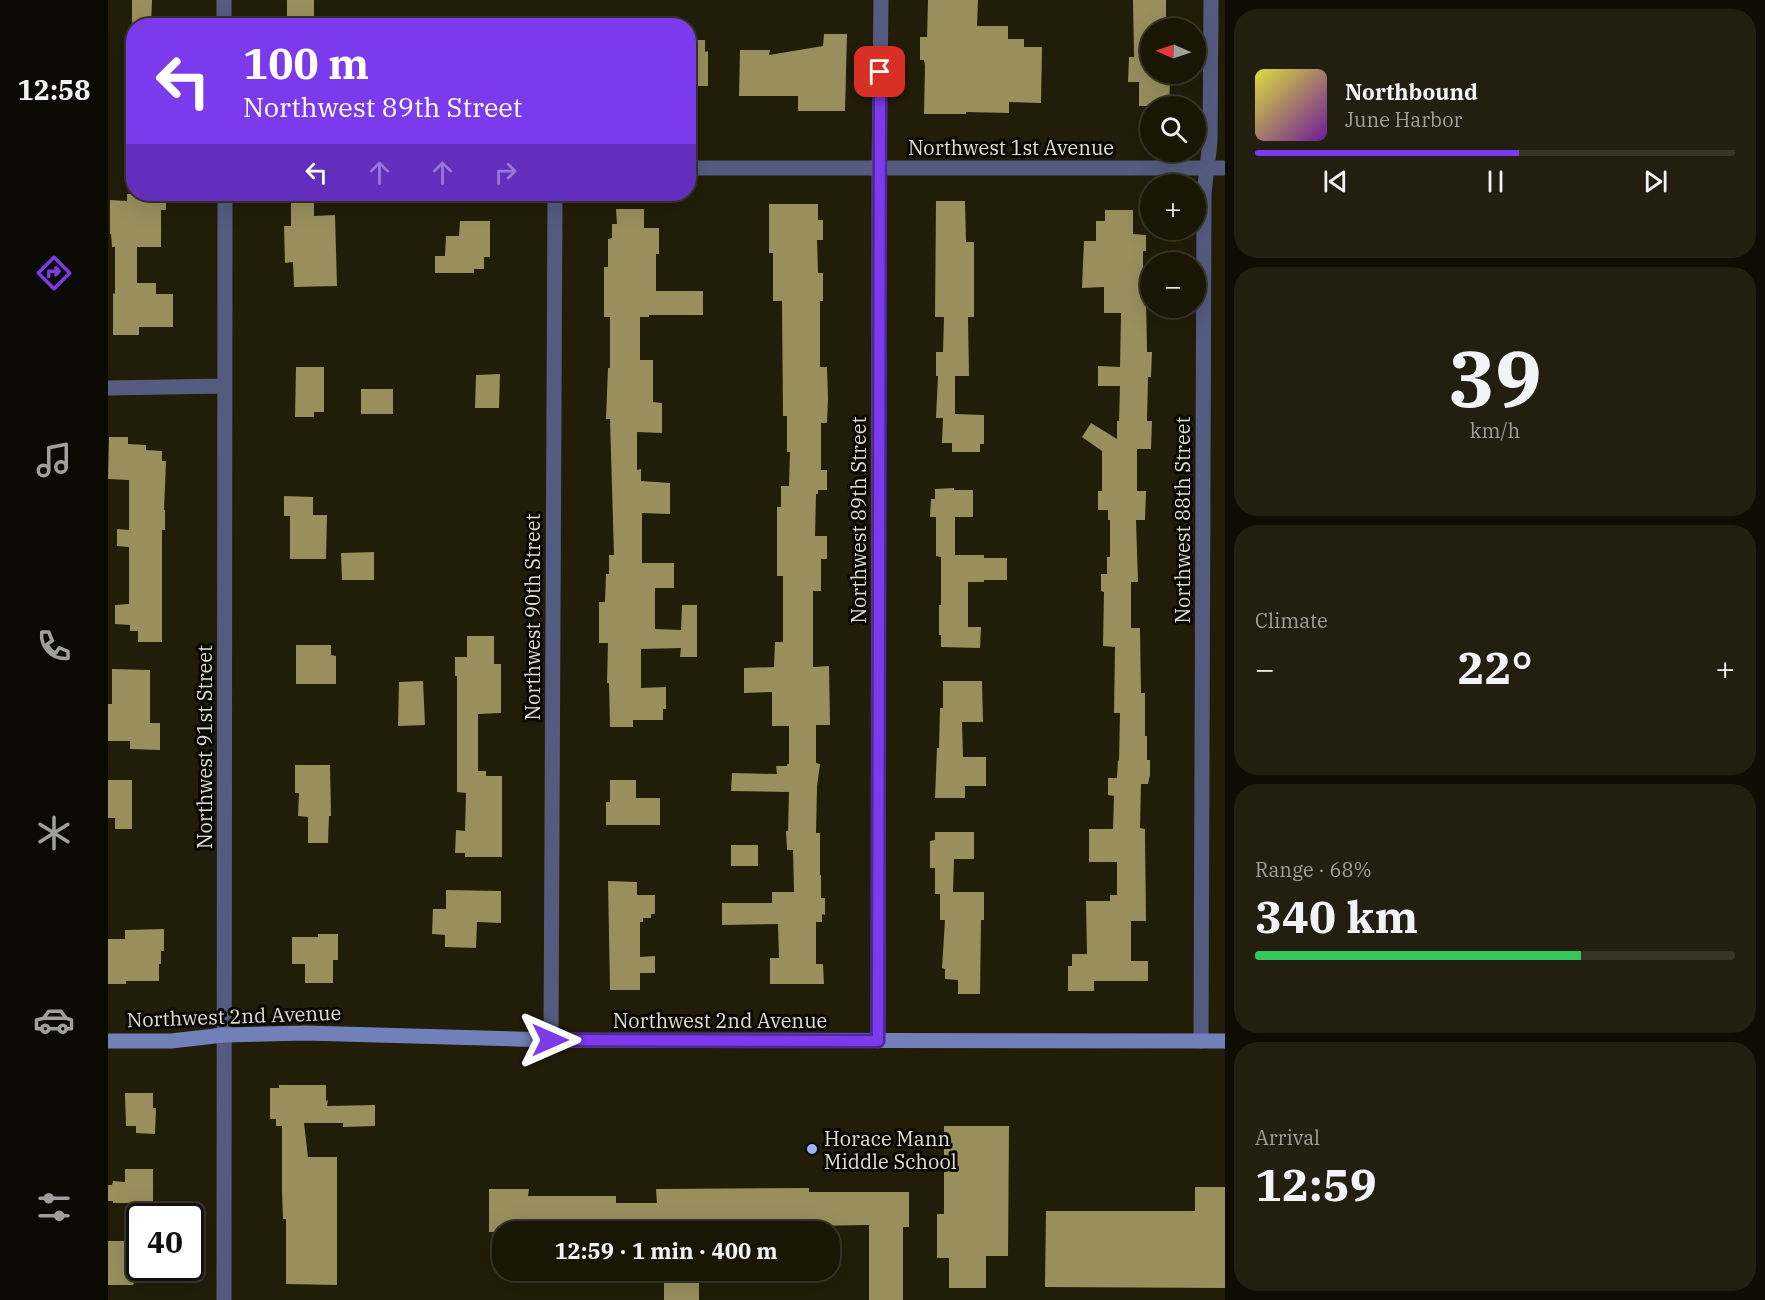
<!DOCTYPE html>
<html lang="en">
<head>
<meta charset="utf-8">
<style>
	body { margin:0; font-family:"IBM Plex Serif",serif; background:#231f10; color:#f1f3f6; height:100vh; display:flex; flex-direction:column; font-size:22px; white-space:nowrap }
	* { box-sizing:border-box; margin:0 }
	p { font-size:20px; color:#9f9f9b }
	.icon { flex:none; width:33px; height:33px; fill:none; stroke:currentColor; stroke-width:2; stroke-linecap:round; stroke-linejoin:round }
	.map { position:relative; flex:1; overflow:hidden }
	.sheet { display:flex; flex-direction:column; gap:9px; padding:9px; background:#0e0c03; width:540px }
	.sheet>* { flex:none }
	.banner { position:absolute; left:18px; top:18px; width:570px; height:183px; border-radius:24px; box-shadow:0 6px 24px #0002,0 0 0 2px #383528; background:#7c3aed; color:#fff; overflow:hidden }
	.needle { width:39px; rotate:272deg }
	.tools { position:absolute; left:1032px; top:18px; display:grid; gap:12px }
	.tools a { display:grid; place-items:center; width:66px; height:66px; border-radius:50%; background:#1a1606; box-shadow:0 6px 24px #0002,0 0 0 2px #383528; font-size:30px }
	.speed { position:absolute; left:18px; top:1203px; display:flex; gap:12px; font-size:30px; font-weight:700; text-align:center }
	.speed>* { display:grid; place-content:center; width:78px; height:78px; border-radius:50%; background:#1a1606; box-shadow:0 6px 24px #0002,0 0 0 2px #383528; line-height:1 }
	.speed .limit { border:3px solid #111; border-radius:9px; background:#fff; color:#111 }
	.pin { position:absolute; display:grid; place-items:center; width:51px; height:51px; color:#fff; margin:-26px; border-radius:12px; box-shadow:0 3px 9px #0006 }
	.me { position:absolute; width:66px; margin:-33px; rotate:90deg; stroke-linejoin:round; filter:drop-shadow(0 0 4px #0008) }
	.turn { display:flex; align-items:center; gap:21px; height:126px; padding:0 18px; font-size:27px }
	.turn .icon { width:78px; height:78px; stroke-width:2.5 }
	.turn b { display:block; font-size:42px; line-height:51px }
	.lanes { display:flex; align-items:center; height:57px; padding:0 18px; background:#0003; justify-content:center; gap:30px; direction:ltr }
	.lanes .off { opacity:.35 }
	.big { font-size:45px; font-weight:700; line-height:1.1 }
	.sheet .tile { flex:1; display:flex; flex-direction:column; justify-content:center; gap:9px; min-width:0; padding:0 21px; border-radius:24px; background:#231f10 }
	.sheet .dial { align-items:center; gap:0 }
	.dial b { font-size:78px; line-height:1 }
	.song { display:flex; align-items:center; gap:18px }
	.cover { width:72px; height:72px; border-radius:9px; background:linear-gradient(135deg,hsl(60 70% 55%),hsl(280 70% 35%)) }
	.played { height:6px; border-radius:3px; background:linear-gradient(90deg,#7c3aed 55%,#383528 55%) }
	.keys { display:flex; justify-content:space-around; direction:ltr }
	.heat { display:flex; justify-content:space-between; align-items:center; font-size:33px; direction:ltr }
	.charge { height:9px; border-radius:4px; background:linear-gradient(90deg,#34c759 68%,#383528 0) }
	.trip { position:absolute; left:384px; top:1221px; width:348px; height:60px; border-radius:24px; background:#1a1606; box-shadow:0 6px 24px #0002,0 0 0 2px #383528; font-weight:700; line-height:60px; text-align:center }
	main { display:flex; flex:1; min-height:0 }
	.tab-bar { display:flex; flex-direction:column; width:108px; justify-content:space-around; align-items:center; background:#0a0902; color:#9f9f9b }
	.tab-bar .icon { width:42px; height:42px }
	.tab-bar .active { color:#7c3aed }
	.tab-bar b { font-size:27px; color:#f1f3f6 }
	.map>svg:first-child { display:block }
</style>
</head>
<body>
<main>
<nav class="tab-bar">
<b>12:58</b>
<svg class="icon active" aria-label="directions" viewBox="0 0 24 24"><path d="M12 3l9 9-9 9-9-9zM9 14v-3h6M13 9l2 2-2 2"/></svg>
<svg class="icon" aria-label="music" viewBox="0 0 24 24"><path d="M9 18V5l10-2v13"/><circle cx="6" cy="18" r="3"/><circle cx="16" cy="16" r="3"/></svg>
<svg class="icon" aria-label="phone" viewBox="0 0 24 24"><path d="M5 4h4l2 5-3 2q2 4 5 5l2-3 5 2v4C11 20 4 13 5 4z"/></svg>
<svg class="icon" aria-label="climate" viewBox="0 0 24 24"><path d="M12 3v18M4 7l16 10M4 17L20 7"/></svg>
<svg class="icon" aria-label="car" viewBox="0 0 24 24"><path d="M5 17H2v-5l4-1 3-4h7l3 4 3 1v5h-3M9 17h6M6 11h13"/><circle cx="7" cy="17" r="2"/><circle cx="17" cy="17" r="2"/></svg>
<svg class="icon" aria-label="filters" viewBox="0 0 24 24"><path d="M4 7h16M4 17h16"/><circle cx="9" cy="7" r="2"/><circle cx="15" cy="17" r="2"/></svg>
</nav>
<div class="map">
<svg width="1117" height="1300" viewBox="0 0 1117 1300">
	<rect width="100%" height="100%" fill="#221d08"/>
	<!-- building -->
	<path fill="#988f5d" d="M24,0H44L43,26H24Z
		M179,0H206V16L208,26H179Z
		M820,0H870L869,26H900V39H916V47H934L933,103L901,102V113L858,112V114H816L817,66L816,60H812V37H819Z
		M1025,0H1058V28H1042V74H1051V80L1062,81L1061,106H1031V82H1020L1021,57H1026Z
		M716,34H739L737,111H690V96H631L632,50H662L661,55L715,46Z
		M580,40H597V52L600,51V86H580Z
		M19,194H58V210H53V247H29V283H48V294H65V327H31V335H5V293L7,294V247H4L3,234H2V200L19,201Z
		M183,197H206V216L227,215L229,286L186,287L185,262L177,263L176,226H183Z
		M828,201H857L858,242H866V317H860L861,376H847V414L876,415V444H872V452H844V443H834L835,418H828L830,376H828V352H835L836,317H827Z
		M661,204H710V220H715V240H709L710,273H715V301H712V367H719L720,398L719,423H713V470H719V490H710V494H708L707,536H719V559H713V591H705V667L721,666L722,725H708V763L712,764L709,787L708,833H712V875H713V898H717V915L714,914V922H708V964H715L716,984H662V958H671L670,924L614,925V903H664V892H686L685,850H679L678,831H680L681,792L623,791L624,773L669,774L668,766H679V764H681V726H664V692L636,693V668L666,667L667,642H675V576H669V507H673V486H681L682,452H679V416H675L674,301H665V253H661Z
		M508,209H536V228H551V254H548V291H595V315H541V317H532V360H545V402L554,403V433L529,432V470L533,469V481L562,483V514L534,513V563H566V588H547V629L573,630L574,605H589V657H572L573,648L533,649V688L558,687V709H555V720H525V727H502L501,683H499L500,643H491V602H497L498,574H501V555H506L502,419H498L500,368H502V317H496V267H500V239L504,238V224H509Z
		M997,210H1025V234L1038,235V251H1035V297H1038L1039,352H1044L1043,377H1040L1039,421H1044L1043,449H1029V491H1038L1037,520H1028L1030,582H1023V628H1032L1033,693H1037V736H1039V760H1042V775L1040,784H1033L1032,828L1037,829V838L1038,921H1023V961H1040V981H986V991H960V966H964V954H979L978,901H1002V895H1009V862H981V829H1005L1006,796L1000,795V778H1009L1010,760L1011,761L1012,713H1006L1007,647L995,646L996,592L993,591V574H999V557H1002V520H1000V510H990V491H994V451L974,437L983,423L1009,439V421H1011L1012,386H990V366L1012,367L1013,313H996V287L974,288L976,241H988V221H997Z
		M352,221H382V257H376V269H366V273H327V256H337L338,236H351Z
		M188,367H216V412H206V417H187Z
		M392,374L391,408H367L368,375Z
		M253,389H285V414H253Z
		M1,437H20V444L38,445V450L54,451V461H58L56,510H57V530H54V642H30V631H22V625L7,624V605L21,604V547L9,546V529L21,530V480L0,479Z
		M846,488V490H865V517H847V555H876V558H899V580H876V582H860V627H873L872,648L833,647V635H831V605H833V557L828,556V517H822L823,499H827V489Z
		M176,496L205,497V515H219L218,559H182V516H176Z
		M266,552V580H234L233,553Z
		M359,636H386V664H393V713L370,714V771H378V776H394V857H357V853H347L348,830L357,831L358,793L349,792V676H347V657H359Z
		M188,645H223V655L228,656V684H188Z
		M4,669L42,670V723H52V750L22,749V741H0V704H4Z
		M315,681L317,725L290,726L291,682Z
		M835,681H874L875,722H854L855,757H878V786H857V798H827L829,748H831L832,708H835Z
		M187,765H222L223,816H221L220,843H200V817L190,816L191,793H187Z
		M0,780H24V829H7V818H0Z
		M502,780H528V798H552V825H498V802H502Z
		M827,832H866V859H846L845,892H876V920H873L872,994H850V980L837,979V969L834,968L837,920H832V894H827V868H822V841L827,840Z
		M623,845H650V866H623Z
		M500,881L529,882V895H547V914H543V918H535V922H532V957L547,956V973H532V990H502Z
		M338,890L393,891V923L369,922L368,948L337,947V935L324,934L325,909H338Z
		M56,929V951H53V964H51V981H18V984H0V939H17V930Z
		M210,934H230V960H225V983H197V964H184V937H210Z
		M171,1085H218V1101L220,1100L219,1106L267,1105V1126L235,1127V1123H196L200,1157H229V1285L178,1284V1219H175L174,1191V1126H168V1119H162V1088H171Z
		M17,1093H45V1108H48L47,1134L28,1133V1126H18Z
		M836,1126H901L900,1256H878V1288H841V1258H829V1214H836Z
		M17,1169H45V1209H28V1203H5V1201H0V1185H4L5,1181L17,1182Z
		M1087,1187H1117V1288L937,1287L938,1211H1087Z
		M701,1188V1192H801V1227H795V1300H761V1225L699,1226L698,1232H651V1227H591V1232H556V1227H519V1230L504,1232H381V1189H421L420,1196H508V1203H549L548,1189Z
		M0,1241H32V1283H26L25,1285H0Z
		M556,1270H591V1300H556Z"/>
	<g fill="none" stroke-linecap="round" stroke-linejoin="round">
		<!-- street -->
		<path stroke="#535c7f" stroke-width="15" d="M116,0V26
			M580,168H1117
			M0,388L117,386
			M443,1040L447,194
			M770,1041L771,168L773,0
			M1093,1041L1096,193L1102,142L1103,0
			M116,1300L117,194"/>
		<!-- secondary -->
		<path stroke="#7180b8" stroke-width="15" d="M0,1041H63L116,1035L198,1033L443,1040L1117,1041"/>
	</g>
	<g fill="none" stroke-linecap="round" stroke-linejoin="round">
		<defs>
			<path id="route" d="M442,1040L770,1041L772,72"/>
		</defs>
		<!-- route casing -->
		<use href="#route" stroke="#51269a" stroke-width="15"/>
		<!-- route -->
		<use href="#route" stroke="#7c3aed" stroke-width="10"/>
	</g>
	<!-- markers -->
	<circle fill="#9fb3fd" stroke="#090802" stroke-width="2" cx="704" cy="1149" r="6"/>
	<g text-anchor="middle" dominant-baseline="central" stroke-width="6" stroke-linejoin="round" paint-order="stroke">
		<!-- street labels -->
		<g font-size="20" fill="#e0ded1" stroke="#090802">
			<text x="903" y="147">Northwest 1st Avenue</text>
			<text transform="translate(750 520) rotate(-90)">Northwest 89th Street</text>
			<text transform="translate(1074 520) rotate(-90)">Northwest 88th Street</text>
			<text transform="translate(424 617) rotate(-90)">Northwest 90th Street</text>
			<text transform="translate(96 747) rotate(-90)">Northwest 91st Street</text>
			<text transform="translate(126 1016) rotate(-2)">Northwest 2nd Avenue</text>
			<text x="612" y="1020">Northwest 2nd Avenue</text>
		</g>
		<!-- poi labels -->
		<g font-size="20" fill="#e0ded1" stroke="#090802" text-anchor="start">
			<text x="716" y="1138">Horace Mann<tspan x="716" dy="23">Middle School</tspan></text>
		</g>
	</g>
</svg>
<div class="tools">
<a><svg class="needle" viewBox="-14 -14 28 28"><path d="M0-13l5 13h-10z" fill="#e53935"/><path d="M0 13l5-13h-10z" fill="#9f9f9b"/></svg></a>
<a><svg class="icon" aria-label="search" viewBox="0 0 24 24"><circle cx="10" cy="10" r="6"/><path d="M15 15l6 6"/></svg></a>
<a>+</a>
<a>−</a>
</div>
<div class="speed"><div class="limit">40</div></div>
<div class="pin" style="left:772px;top:72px;background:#d93025"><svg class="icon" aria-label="arrive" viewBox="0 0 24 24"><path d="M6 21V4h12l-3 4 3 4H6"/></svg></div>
<svg class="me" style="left:442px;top:1040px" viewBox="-20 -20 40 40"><path d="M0-17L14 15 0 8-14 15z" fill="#7c3aed" stroke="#fff" stroke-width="4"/></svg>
<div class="trip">12:59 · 1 min · 400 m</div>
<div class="banner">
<div class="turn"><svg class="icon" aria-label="left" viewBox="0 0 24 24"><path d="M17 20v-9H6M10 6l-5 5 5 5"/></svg><div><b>100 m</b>Northwest 89th Street</div></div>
<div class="lanes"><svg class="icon" aria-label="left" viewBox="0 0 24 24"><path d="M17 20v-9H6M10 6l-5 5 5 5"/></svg><svg class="icon off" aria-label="ahead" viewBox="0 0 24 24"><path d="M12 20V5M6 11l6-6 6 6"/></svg><svg class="icon off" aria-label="ahead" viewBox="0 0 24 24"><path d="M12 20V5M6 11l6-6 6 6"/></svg><svg class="icon off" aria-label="right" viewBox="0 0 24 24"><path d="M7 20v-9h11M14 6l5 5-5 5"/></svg></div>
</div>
</div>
<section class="sheet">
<div class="tile">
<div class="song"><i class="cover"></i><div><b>Northbound</b><p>June Harbor</p></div></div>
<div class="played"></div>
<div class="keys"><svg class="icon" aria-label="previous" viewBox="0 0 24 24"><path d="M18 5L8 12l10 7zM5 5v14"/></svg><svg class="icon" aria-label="pause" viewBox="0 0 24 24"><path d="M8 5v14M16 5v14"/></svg><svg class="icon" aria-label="next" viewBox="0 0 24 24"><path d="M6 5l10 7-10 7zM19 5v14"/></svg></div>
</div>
<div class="tile dial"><b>39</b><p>km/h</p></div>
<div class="tile"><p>Climate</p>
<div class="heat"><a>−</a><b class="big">22°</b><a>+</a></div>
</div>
<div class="tile"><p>Range · 68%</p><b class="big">340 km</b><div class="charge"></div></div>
<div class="tile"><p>Arrival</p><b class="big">12:59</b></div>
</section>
</main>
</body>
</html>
